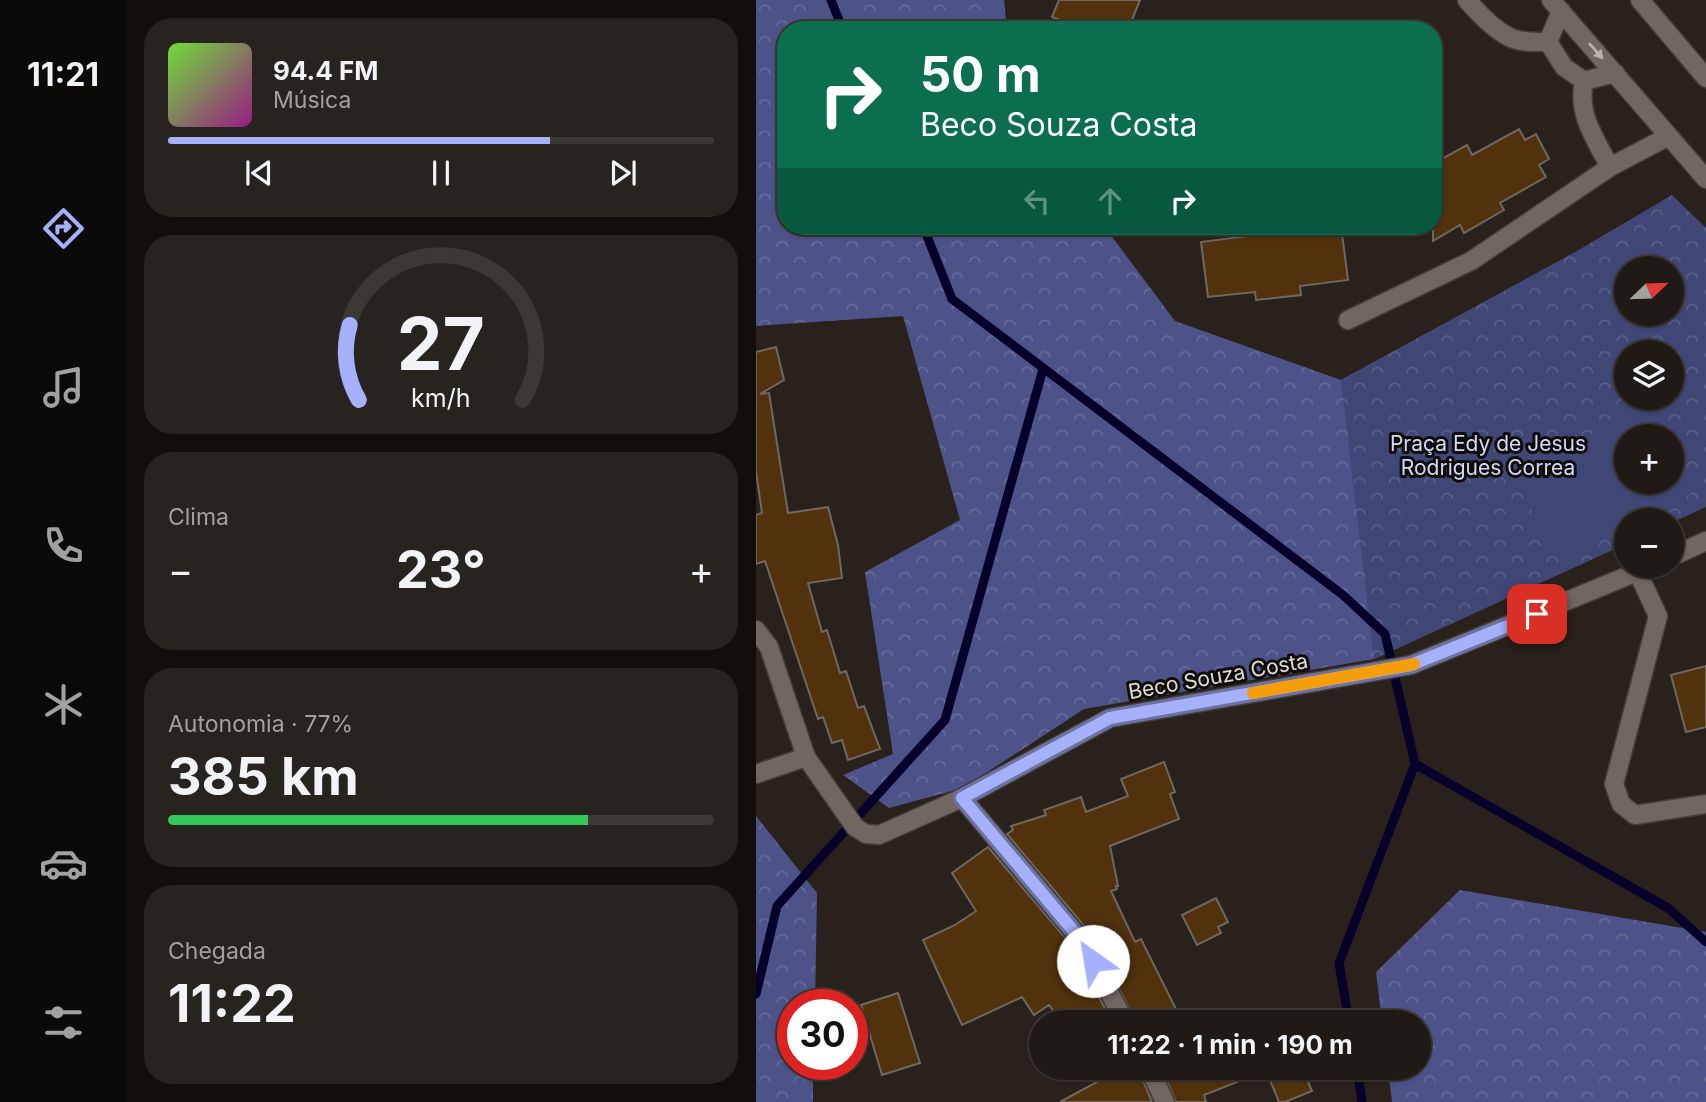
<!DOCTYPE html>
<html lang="pt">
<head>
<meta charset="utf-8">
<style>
	body { margin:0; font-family:Inter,sans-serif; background:#27231e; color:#f1f3f6; height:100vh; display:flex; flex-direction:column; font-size:26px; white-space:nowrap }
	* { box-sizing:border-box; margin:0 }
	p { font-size:23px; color:#a1a1a0 }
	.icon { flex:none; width:38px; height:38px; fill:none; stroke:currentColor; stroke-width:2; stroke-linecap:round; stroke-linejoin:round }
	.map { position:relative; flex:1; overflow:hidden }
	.drawer { display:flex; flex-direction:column; gap:18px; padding:18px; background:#110e0c; width:630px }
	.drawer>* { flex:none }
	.guide { position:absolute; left:21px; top:21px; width:665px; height:214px; border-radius:28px; box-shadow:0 2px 5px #0004,0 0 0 2px #3c3834; background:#0b6e4f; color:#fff; overflow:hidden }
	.needle { width:46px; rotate:67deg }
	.buttons { position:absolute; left:858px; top:256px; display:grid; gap:14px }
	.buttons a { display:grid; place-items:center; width:70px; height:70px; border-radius:50%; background:#1f1a15; box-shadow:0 2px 5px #0004,0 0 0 2px #3c3834; font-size:35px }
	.speed { position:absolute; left:21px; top:989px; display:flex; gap:14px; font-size:35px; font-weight:700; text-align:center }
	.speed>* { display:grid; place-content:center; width:91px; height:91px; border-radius:50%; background:#1f1a15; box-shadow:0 2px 5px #0004,0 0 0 2px #3c3834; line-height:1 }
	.speed .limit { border:10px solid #d22; background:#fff; color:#111 }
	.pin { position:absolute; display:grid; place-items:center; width:60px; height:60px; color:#fff; margin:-30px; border-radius:14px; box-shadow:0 4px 10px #0006 }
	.me { position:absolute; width:77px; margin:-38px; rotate:328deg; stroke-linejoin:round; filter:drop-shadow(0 0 5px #0008) }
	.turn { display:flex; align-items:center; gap:24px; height:147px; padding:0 28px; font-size:32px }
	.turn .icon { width:91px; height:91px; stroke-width:2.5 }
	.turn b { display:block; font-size:49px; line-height:60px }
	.lanes { display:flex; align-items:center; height:66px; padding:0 28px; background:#0003; justify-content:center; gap:35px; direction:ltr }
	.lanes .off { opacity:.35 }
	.big { font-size:52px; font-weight:700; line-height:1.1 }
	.drawer .tile { flex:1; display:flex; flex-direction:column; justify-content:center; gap:10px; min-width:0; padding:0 24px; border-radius:28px; background:#27231e }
	.drawer .dial { align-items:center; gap:0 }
	.dial svg { height:182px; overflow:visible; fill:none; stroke:#3c3834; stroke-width:7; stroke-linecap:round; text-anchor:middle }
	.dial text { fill:#f1f3f6; stroke:none }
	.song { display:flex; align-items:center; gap:21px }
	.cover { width:84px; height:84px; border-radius:10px; background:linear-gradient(135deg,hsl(100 70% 55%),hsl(310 70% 35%)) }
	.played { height:7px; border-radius:4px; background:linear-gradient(90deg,#a6b1fc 70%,#3c3834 70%) }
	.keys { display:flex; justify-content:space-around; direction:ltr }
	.heat { display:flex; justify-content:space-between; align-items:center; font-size:38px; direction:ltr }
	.charge { height:10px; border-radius:5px; background:linear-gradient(90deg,#34c759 77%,#3c3834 0) }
	.trip { position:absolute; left:273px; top:1010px; width:402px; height:70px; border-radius:35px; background:#1f1a15; box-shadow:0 2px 5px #0004,0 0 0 2px #3c3834; font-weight:700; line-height:70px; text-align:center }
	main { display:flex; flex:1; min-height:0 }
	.menu { display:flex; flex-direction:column; width:126px; justify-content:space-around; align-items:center; background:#0c0a08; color:#a1a1a0 }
	.menu .icon { width:49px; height:49px }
	.menu .active { color:#a6b1fc }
	.menu b { font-size:32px; color:#f1f3f6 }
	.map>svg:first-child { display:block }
</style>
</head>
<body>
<main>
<nav class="menu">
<b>11:21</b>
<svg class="icon active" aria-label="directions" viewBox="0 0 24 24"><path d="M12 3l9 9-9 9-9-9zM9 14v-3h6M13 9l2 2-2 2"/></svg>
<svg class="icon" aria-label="music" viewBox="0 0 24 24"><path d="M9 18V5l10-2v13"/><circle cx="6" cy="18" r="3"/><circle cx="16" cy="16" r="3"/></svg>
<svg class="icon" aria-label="phone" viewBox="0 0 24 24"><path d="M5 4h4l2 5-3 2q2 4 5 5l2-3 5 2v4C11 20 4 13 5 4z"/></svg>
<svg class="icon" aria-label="climate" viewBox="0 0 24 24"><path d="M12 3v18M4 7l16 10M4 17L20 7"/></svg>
<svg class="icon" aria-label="car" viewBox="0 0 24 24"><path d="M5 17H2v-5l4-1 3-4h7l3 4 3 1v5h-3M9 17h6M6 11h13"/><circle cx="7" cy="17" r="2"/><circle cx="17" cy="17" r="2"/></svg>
<svg class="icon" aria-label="filters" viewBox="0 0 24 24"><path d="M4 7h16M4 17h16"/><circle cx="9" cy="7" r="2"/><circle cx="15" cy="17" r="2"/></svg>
</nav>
<section class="drawer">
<div class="tile">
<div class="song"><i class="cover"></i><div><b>94.4 FM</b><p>Música</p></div></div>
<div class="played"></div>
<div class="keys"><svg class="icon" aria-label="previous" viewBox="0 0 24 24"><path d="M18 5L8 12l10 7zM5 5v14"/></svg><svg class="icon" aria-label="pause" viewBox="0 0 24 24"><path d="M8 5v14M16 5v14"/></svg><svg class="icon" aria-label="next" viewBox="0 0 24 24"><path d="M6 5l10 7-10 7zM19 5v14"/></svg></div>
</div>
<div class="tile dial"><svg viewBox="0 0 100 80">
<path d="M14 69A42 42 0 1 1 86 69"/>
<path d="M14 69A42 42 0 0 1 10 36" stroke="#a6b1fc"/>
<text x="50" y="56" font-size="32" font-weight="700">27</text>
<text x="50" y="72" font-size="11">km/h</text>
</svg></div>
<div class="tile"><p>Clima</p>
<div class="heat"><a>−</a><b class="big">23°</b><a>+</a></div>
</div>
<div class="tile"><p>Autonomia · 77%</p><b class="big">385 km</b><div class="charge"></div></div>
<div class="tile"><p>Chegada</p><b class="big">11:22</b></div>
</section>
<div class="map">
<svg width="950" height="1102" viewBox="0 0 950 1102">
	<defs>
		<pattern id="forest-crowns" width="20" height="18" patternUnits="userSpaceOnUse" patternTransform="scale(1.75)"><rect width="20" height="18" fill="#4d5388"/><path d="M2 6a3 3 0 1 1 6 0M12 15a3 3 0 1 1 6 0" fill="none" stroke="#666b98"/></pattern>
		<pattern id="park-crowns" width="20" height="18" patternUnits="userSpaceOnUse" patternTransform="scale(1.75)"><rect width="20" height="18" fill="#404675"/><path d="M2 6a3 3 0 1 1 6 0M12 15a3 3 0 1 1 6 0" fill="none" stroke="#5b6088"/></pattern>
	</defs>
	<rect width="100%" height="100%" fill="#29221c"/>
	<!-- forest -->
	<path fill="url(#forest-crowns)" d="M0,0H248L251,30H30V226H348L419,321L585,380L814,255L783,583L618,659L328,709L207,788L133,808L87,775L137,754L109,572L204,520L147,316L0,326Z
		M0,816L61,893L59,1004H37V1064H57V1102H0Z
		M704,890L950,932V1102H636L632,1068H663V1022H626L620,972Z"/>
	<!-- park -->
	<path fill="url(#park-crowns)" fill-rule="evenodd" d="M916,195L950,228V507L915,523V520H870V544L618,659L585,381L814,255ZM870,268H915V313H870ZM870,352H915V397H870ZM870,436H915V481H870Z"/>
	<!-- pitch -->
	<path fill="#404675" d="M896,407L909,436H870V481H915V450L935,494L878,520H870V523L797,557L757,470Z"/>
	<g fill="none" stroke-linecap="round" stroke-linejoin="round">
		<!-- stream -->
		<path stroke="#06002b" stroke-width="9" d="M75,0L87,30
			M167,226L196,299L587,595L629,634L659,764L583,963L593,1022
			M659,764L912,908L950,942
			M0,994L21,906L189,720L287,369
			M601,1068L606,1102"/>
	</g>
	<!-- building -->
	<path fill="#52320d" stroke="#6f6861" stroke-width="2" d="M303,0H384L372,30H303L307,21L296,17Z
		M763,129L769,140L780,134L793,159L783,165L790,177L744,203L748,210L708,233L704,225L677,241V164L711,145L716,155Z
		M491,226H537V231L585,226L592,280L544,286L545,295L500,300L499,292L452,297L445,242L492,236Z
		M20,347L28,380L4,394L13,393L32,513L72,507L82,545L86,578L52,583L66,632L71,630L84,673L90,671L102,708L108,706L124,749L92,760L86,740L76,743L67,717L62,719L9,561L0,564V515L6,513L0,472V352Z
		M950,666V727L930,732L915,675Z
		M408,762L419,792L414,794L423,819L354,846L362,886H360L361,889L355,891L379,942L385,939L421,1011L416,1014L420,1022H380L335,934L251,834L257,830L255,826L290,815L288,810L325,797L330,812L372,796L365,779Z
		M232,847L317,947L356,1022H305L293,1005L278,1015L266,997L206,1025L167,940L199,925L220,911L196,873Z
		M460,898L472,922L462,927L465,933L441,945L426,915Z
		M142,993L164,1063L126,1075L105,1005Z
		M330,1068H382L396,1102H304L341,1082Z
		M405,1068H513L514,1069L448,1095L450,1102H420Z
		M525,1068H546L556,1091L529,1102H523L511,1073Z"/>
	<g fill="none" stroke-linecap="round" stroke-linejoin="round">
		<defs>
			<path id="minor" d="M711,0C722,13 738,29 753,37C765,43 780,42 792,42L805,11
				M795,0L950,179
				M884,0L950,78
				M792,42L808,67L828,81
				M854,167L913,136
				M592,320L715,261L854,167C839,139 821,114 828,81L859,73
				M915,557L950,541
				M882,573L902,616L858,784L865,804L879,815L950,804
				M0,630L13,647L50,757L99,827L110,834L123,835L206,798L354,718L655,665L898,565
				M0,774L50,757
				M206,798L326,941L369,1022
				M393,1068L409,1102"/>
		</defs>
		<!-- minor casing -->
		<use href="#minor" stroke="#433e39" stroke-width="21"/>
		<!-- minor -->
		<use href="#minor" stroke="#6f6760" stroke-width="18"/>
	</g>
	<!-- one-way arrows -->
	<defs><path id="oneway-solid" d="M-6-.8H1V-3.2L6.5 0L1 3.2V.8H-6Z" transform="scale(1.75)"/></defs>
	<use fill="#b8b3ae" href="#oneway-solid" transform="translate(840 51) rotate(49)"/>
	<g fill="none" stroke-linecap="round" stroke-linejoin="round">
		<defs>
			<path id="route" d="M337,961L326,941L206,798L354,718L655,665L781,614"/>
		</defs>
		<!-- route casing -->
		<use href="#route" stroke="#6c73a4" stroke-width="18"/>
		<!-- route -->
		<use href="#route" stroke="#a6b1fc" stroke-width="12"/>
		<!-- slow -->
		<path stroke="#f59e0b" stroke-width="12" d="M497,693L658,664"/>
	</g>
	<g text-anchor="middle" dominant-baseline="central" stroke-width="6" stroke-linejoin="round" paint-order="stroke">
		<!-- park labels -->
		<g font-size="21" fill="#d3d9fa" stroke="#0f0c0a">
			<text x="732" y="443">Praça Edy de Jesus<tspan x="732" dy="24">Rodrigues Correa</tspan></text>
		</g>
		<!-- street labels -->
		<g font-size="21" fill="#e0dcd8" stroke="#0f0c0a">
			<text transform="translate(462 676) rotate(-10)">Beco Souza Costa</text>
		</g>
	</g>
</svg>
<div class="buttons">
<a><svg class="needle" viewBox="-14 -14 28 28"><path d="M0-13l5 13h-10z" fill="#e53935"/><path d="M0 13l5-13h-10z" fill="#a1a1a0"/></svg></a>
<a><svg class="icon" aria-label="layers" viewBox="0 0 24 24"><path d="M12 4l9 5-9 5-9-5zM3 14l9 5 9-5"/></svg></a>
<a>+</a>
<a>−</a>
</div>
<div class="speed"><div class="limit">30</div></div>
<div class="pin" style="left:781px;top:614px;background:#d93025"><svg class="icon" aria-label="arrive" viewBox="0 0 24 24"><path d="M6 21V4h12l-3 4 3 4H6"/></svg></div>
<svg class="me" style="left:337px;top:961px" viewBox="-20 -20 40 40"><circle r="19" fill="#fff"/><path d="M0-13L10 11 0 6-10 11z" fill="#a6b1fc"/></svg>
<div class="trip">11:22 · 1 min · 190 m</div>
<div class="guide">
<div class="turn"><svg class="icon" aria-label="right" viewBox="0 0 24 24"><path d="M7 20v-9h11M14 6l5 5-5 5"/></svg><div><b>50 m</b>Beco Souza Costa</div></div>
<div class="lanes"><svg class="icon off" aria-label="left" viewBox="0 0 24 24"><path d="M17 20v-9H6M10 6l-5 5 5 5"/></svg><svg class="icon off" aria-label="ahead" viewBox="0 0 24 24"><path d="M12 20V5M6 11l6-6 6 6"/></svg><svg class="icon" aria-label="right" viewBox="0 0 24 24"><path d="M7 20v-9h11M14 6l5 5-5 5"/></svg></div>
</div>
</div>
</main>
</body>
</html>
